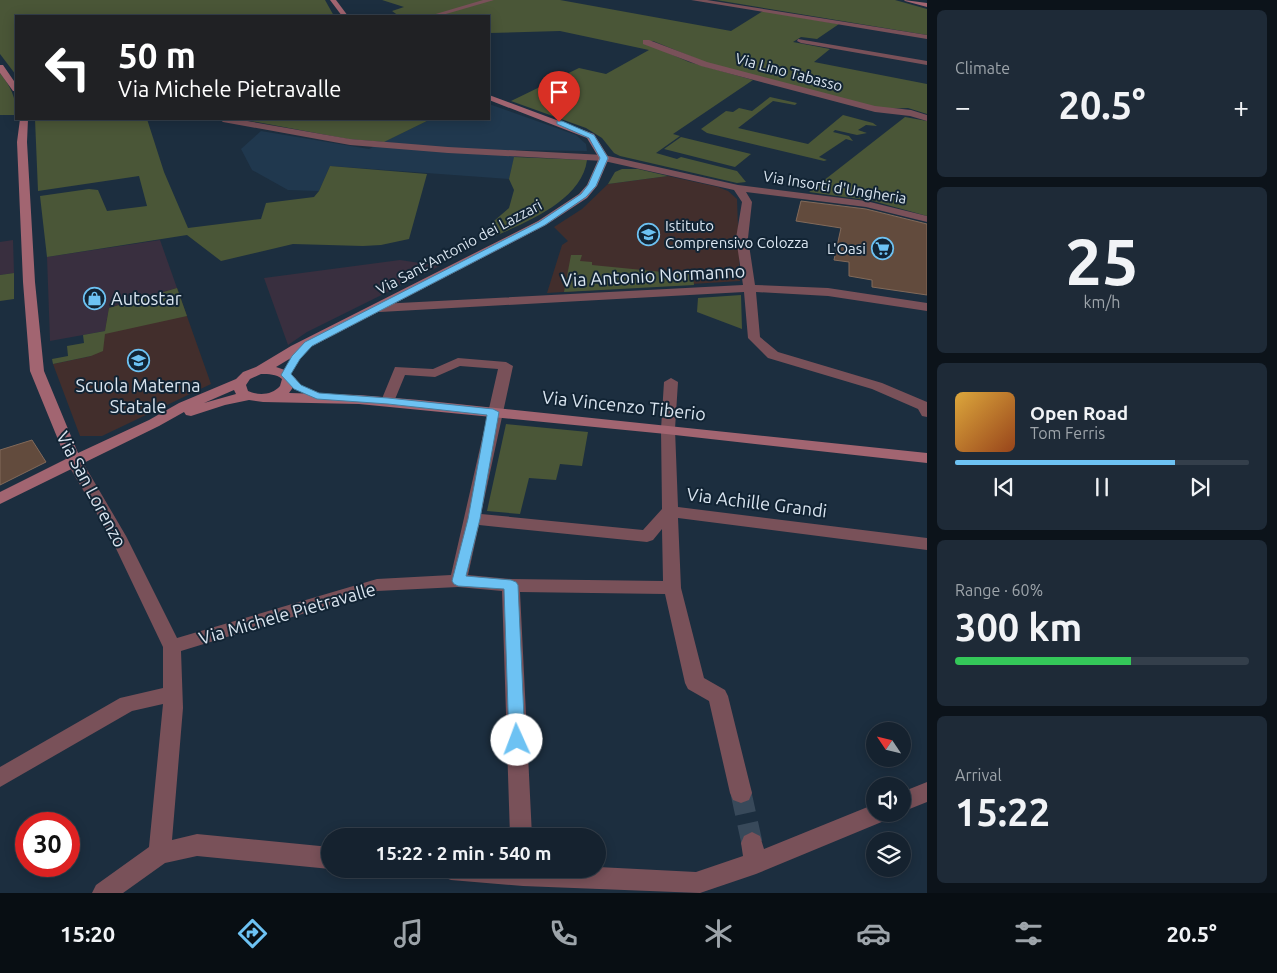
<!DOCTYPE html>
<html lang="en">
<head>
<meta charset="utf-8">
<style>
	body { margin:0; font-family:Ubuntu,sans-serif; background:#1e2a37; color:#f1f3f6; height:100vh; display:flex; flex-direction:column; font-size:19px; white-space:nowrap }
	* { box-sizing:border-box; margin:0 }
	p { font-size:16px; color:#9da4aa }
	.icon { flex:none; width:28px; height:28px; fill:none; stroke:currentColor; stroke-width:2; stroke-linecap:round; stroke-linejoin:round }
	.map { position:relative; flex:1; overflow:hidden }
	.side { display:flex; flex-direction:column; gap:10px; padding:10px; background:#0c131a; width:350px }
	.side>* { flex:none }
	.guide { position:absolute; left:15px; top:15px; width:475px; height:105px; border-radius:0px; box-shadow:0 2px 12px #0003,0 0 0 1px #343f4b; background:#202124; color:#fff; overflow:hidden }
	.needle { width:32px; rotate:305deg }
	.controls { position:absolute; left:866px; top:722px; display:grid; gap:10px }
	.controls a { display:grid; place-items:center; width:45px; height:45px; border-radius:50%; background:#15222f; box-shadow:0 2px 12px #0003,0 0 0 1px #343f4b; font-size:25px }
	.speed { position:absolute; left:15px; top:812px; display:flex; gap:10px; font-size:25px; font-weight:700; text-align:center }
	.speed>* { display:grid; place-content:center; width:65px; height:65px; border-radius:50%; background:#15222f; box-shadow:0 2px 12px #0003,0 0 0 1px #343f4b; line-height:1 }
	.speed .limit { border:8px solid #d22; background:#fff; color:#111 }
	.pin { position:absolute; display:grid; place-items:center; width:42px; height:42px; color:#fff; margin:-51px -21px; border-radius:50% 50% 50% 0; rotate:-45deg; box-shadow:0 0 5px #0007 }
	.pin .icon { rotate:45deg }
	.me { position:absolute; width:55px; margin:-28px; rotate:358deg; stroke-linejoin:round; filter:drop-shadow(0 0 4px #0008) }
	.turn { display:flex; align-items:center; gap:18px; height:105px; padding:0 20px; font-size:22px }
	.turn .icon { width:65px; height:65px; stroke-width:2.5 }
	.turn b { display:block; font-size:35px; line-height:42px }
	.big { font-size:38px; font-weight:600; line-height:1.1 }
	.side .widget { flex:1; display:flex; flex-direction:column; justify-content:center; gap:8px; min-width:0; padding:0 18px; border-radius:8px; background:#1e2a37 }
	.side .dial { align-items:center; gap:0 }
	.dial b { font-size:65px; line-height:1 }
	.song { display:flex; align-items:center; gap:15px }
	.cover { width:60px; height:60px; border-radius:8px; background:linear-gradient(135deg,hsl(40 70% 55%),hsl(20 70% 35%)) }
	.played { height:5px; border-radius:2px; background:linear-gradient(90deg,#6dc2f3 75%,#343f4b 75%) }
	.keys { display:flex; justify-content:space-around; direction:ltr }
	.heat { display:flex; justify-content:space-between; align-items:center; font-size:28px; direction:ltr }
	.charge { height:8px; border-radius:4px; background:linear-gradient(90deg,#34c759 60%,#343f4b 0) }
	.trip { position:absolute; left:321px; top:828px; width:285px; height:50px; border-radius:25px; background:#15222f; box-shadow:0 2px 12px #0003,0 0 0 1px #343f4b; font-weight:600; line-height:50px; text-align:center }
	.tab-bar { display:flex; height:80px; justify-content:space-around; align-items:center; background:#080e13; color:#9da4aa }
	.tab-bar .icon { width:35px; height:35px }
	.tab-bar .selected { color:#6dc2f3 }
	.tab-bar b { font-size:22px; color:#f1f3f6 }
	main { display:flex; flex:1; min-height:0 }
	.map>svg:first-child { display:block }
</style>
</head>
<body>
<main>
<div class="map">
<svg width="927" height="893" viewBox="0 0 927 893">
	<rect width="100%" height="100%" fill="#1c2e3f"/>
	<!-- commercial -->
	<path fill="#392f3f" d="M13,240L14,273L0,275V242Z
		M160,240L177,288L109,308L105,331L50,341L47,257Z
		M400,260L440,266L307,332L288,345L264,278Z"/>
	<!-- built -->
	<path fill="#20384e" d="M489,104L576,135L586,144L587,151L516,150L509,179L330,166L319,191L288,190L252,170L241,149L261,131L369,149L431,119H489Z"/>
	<!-- education -->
	<path fill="#422e2c" d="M668,176L718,187L728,191L737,199L740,281L547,293L562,245L568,241L554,227L582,209L608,184Z
		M177,288L211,384L102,436H80L53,364L91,356L105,331L109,308Z"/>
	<!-- green -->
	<path fill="#4a5637" d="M0,0H325L334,16H16V75L0,54Z
		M382,0H560L731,31L763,11L839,24L817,39L801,37L793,42L830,49L814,62L927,84V114L908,108L881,109L707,63L653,41L643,42L689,62L753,80L673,134L680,136L656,153L677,159L681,157L737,171L746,182L737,183L620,156L614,153L602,138L586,128L511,101L579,68L606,74L649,50L560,31L489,33V16H399L392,11L404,7Z
		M716,0H895L927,9V35Z
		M0,73C11,87 16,97 16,115H0Z
		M770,97L797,103L795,105L773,101L738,128L808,144L843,115L873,123L877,126L866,125L858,130L867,133L857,135L835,130L833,132L849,136L853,141L846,139L819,157L827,160L824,161L707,133L701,129L726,111L733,112L739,108L752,111Z
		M905,117L927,121V216L873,201L809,192Z
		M35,119H147L164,172L188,228L261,219L266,203L314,197L319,191L330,166L427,174L409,239L381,245L363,246L293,244L221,261L187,235L47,257L40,196L89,189L98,190L107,211L147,206L139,176L38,191Z
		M240,119H431L384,142L348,139Z
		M681,137L751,154L735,167L664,149Z
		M514,157L587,160C582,200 527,222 495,236L494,221L509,208L514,190L509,179Z
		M622,169H638L668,176L608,184L615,172Z
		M571,255H582L580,261L592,262V265L693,275L694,285L564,292Z
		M14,273V299L0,301V275Z
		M177,288L187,316L105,334L103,351L91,356L53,364L52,359L68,356L67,346L84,343L83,335L105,331L109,308Z
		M741,295L742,329L697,312L698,298Z
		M506,424L588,432L582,466L560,464L556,480L529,478L520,514L487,511Z"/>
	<!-- building -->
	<path fill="#624b3d" stroke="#826a5a" d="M801,201L866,209L927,224V295L872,287V280L849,276V262L834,260L841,228L796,221Z
		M32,440L46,462L0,485V450Z"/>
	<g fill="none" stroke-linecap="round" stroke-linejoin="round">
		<!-- street-tunnel -->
		<path stroke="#38495a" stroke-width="21" stroke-dasharray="21 10" stroke-linecap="butt" d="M741,793L752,843"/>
		<!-- street -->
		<path fill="#795159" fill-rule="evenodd" d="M483,0H494L439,16H429Z
			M691,0H707L927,35V39Z
			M798,39L927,61V65L801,43L797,41Z
			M643,40H649L707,62L875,106L911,110L927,115V121L910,116L875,112L701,66L643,44Z
			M219,119H236L350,139L448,147L604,155L738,185L866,201L927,216V222L866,207L746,192L752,202L748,238L755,285L828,288L927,303V311L828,296L756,292L760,337L778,352L882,383L927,402V417L922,416L918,409L872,389L768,358L748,338L744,292L380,312L374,308L380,304L743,285L736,238L742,202L734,190L604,161L448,153L350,145L223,122Z
			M458,358L506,362L513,366L481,514L643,530L662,509L661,429L664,382L671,378L678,382L675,429L678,507L927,538V550L678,518L681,588L704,678L725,690L728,696L752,793L749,800L741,803L733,800L730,793L709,701L688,689L685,683L665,594L520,592L532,836H510L502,591L458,587L377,591L181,651L183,708L172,840L197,834L330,847V869L197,856L165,863L123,893H92L96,885L149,847L163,704L132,711L0,787V767L120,698L163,688V647L110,536L66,461L69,458H79L82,461L126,536L177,638L377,579L451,575L498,369L460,366L435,377L405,375L393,404H383L381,401L395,367L433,369ZM479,525L647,542L653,540L662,529L663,581L511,579L468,575Z
			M927,782V802L902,812V792Z
			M875,804V814H887L884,821L756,874L700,893L523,886L451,880L443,877L440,869L598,867L696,872L743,856L741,843L744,836L752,832L760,836L764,849Z"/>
		<!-- secondary -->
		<path fill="#a26571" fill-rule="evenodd" d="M330,0H336L348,16H342Z
			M904,0L927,3V7L905,1Z
			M0,65H3L16,84V91H13L0,73Z
			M489,95L594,134L609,158L597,186L587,198L546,225L301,352L276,367L288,371L296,379L294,386L289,393L359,395L419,400L927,453V463L666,434L359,404L263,402L249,400L225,405L191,416L186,415L184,412L159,426L0,504V492L66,459L30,371L23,282L17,142L20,119H28L27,142L35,282L44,371L78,453L149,420L179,403L236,379L243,372L256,367L291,346L538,221L579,194L587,185L599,158L587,138L489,100ZM261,374C269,374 276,374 282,379L280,386C272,395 259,396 248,391L246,385L250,379ZM234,390L236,394L204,403Z"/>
	</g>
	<!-- route -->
	<path fill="#6dc2f3" stroke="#477e9e" d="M557,121H562L594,135L608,158L596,186L586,197L545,225L312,346L300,359L291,374L301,385L319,393L388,398L493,409L499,412L480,519L466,576L511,580L516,582L518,585L525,740L523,744L517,746L512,744L509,740L504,589L458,586L454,584L452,581L468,519L487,415L388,404L317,399L294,389L281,375L292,356L305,342L539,222L581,194L588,185L600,158L589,138L557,124Z"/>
	<!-- icons -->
	<defs>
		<symbol id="school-ring" viewBox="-11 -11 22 22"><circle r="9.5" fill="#122434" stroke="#6dc2f3" stroke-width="1.5"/><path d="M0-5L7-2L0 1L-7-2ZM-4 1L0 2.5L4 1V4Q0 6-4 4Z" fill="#6dc2f3"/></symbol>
		<symbol id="supermarket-ring" viewBox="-11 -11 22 22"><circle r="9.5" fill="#122434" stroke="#6dc2f3" stroke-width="1.5"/><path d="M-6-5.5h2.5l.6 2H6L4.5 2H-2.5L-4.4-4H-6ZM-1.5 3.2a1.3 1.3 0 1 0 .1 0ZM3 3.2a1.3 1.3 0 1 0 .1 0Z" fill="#6dc2f3"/></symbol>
		<symbol id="shop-ring" viewBox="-11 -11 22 22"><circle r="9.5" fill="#122434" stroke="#6dc2f3" stroke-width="1.5"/><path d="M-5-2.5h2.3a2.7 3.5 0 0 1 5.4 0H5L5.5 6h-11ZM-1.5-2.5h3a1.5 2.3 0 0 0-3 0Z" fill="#6dc2f3"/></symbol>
	</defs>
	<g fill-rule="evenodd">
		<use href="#school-ring" x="636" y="222" width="25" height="25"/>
		<use href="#supermarket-ring" x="870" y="236" width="25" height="25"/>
		<use href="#shop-ring" x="82" y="286" width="25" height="25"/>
		<use href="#school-ring" x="126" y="348" width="25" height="25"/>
	</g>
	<g text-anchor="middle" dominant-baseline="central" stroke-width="4" stroke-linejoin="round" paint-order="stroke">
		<!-- far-street labels -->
		<g font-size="15" fill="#dae5f0" stroke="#122434">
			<text transform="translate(789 72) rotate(15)">Via Lino Tabasso</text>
			<text transform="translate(835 187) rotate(9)">Via Insorti d'Ungheria</text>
			<text transform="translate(459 247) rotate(-28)">Via Sant'Antonio dei Lazzari</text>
		</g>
		<!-- far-poi labels -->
		<g font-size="15" fill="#dae5f0" stroke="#122434" text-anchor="start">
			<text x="665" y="225">Istituto<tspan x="665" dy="17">Comprensivo Colozza</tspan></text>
			<text x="866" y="248" text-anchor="end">L'Oasi</text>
		</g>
		<!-- street labels -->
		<g font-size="18" fill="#dae5f0" stroke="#122434">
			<text transform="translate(653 275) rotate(-3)">Via Antonio Normanno</text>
			<text transform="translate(624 405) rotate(6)">Via Vincenzo Tiberio</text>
			<text transform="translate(92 489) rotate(62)">Via San Lorenzo</text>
			<text transform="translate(757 502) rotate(7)">Via Achille Grandi</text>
			<text transform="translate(287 613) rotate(-16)">Via Michele Pietravalle</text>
		</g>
		<!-- poi labels -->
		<g font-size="18" fill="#dae5f0" stroke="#122434" text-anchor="start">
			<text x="111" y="298">Autostar</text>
			<text x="138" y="385" text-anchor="middle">Scuola Materna<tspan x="138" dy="21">Statale</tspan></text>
		</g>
	</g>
</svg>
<div class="controls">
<a><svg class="needle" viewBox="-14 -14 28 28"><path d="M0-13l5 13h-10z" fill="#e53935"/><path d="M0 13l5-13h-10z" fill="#9da4aa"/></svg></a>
<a><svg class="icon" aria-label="sound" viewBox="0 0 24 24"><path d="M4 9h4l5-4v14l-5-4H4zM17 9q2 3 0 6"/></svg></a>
<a><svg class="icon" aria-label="layers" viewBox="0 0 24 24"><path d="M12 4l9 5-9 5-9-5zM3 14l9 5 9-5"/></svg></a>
</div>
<div class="speed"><div class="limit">30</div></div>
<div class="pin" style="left:559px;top:122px;background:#d93025"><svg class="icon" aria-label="arrive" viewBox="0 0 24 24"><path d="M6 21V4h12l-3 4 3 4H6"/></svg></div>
<svg class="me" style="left:517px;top:740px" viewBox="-20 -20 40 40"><circle r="19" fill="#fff"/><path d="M0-13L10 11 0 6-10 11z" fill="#6dc2f3"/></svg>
<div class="trip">15:22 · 2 min · 540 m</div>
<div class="guide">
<div class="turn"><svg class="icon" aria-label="left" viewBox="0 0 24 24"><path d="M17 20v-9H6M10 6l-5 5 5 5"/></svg><div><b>50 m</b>Via Michele Pietravalle</div></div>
</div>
</div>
<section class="side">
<div class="widget"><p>Climate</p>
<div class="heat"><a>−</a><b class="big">20.5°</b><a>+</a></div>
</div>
<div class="widget dial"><b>25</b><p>km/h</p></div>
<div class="widget">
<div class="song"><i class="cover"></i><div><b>Open Road</b><p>Tom Ferris</p></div></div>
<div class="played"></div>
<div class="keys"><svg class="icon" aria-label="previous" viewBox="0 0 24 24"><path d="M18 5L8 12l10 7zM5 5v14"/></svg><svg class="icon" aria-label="pause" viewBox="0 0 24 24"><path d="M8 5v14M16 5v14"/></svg><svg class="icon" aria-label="next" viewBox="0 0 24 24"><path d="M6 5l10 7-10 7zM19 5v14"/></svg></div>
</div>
<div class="widget"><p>Range · 60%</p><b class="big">300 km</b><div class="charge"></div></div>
<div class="widget"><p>Arrival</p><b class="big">15:22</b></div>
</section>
</main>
<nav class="tab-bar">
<b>15:20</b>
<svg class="icon selected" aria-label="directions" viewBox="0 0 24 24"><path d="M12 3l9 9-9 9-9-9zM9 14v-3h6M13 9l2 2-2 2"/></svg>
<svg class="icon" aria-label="music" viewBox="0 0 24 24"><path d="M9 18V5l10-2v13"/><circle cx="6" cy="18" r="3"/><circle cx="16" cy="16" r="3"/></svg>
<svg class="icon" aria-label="phone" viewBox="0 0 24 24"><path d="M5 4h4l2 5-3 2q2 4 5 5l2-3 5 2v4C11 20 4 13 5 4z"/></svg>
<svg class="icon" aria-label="climate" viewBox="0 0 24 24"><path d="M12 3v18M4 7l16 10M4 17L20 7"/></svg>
<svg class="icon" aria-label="car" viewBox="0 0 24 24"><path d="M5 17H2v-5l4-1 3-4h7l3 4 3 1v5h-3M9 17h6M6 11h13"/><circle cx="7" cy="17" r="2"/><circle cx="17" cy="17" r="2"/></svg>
<svg class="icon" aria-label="filters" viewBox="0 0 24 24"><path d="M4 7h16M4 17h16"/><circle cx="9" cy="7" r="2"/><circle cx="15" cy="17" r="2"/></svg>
<b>20.5°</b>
</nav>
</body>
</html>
